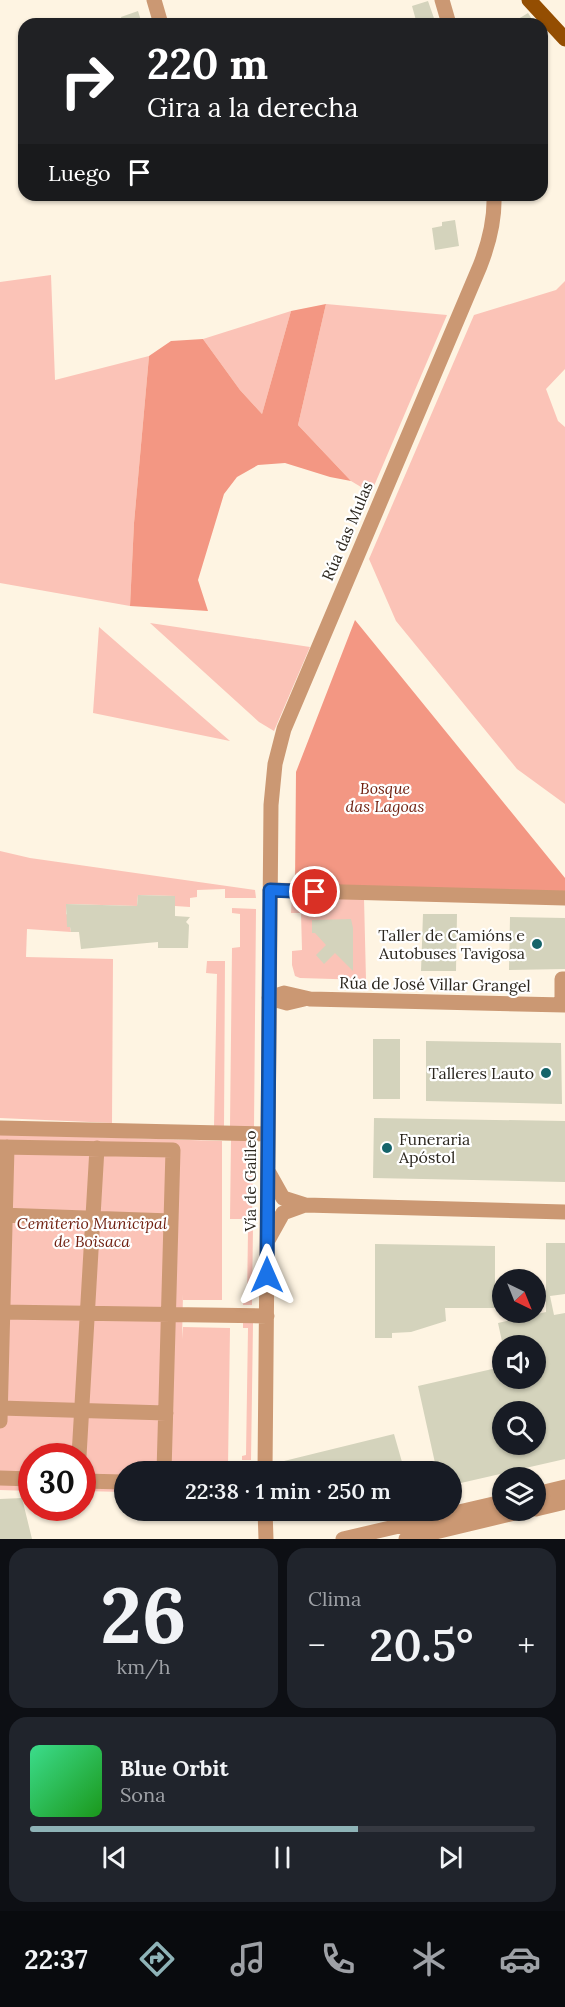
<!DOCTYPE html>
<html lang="es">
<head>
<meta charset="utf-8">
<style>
	body { margin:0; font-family:Lora,serif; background:#20242c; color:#f1f3f6; height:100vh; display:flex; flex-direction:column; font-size:22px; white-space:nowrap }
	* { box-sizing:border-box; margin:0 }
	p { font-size:20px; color:#9ea1a6 }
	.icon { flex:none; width:33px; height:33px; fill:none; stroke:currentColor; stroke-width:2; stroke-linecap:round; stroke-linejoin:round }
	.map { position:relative; height:1539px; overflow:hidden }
	.panel { display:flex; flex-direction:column; gap:9px; padding:9px; background:#0d0f14; flex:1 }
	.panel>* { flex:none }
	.top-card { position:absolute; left:18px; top:18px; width:530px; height:183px; border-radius:18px; box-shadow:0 2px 4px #0004; background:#202124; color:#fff; overflow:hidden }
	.needle { width:39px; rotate:137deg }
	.tools { position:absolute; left:492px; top:1269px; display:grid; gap:12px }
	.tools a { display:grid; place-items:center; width:54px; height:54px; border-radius:50%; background:#171b24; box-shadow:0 2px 4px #0004; font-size:30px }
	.speed { position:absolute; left:18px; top:1443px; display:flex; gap:12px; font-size:30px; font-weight:700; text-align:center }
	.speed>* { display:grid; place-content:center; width:78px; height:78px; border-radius:50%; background:#171b24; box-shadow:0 2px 4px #0004; line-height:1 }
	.speed .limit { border:9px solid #d22; background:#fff; color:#111 }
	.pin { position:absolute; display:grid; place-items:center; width:51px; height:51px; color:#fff; margin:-26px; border:3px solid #fff; border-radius:50%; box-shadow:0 2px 6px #0007 }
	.me { position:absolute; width:66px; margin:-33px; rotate:0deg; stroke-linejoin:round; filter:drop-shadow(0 0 4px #0008) }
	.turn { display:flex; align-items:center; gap:21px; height:126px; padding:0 30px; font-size:27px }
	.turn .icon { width:78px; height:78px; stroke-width:2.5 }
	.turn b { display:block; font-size:42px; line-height:51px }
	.then { display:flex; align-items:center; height:57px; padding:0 30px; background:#0003; gap:12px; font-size:22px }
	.big { font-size:45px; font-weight:600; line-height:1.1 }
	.panel .card { flex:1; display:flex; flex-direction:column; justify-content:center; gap:9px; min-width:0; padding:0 21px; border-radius:18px; background:#20242c }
	.panel .dial { align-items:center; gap:0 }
	.dial b { font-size:78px; line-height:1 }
	.song { display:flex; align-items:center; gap:18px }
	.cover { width:72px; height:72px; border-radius:9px; background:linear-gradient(135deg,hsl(150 70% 55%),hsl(120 70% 35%)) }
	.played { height:6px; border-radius:3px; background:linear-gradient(90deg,#8eb3b7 65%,#363941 65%) }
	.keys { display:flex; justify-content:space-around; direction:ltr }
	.heat { display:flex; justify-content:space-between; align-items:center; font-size:33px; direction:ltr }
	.panel .tiles { flex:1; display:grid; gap:9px; grid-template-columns:1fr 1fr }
	.card:last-child { grid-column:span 2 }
	.trip { position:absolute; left:114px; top:1461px; width:348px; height:60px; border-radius:30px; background:#171b24; box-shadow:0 2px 4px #0004; font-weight:600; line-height:60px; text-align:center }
	.tabs { display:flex; height:96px; justify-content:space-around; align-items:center; background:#090b0e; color:#9ea1a6 }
	.tabs .icon { width:42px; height:42px }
	.tabs .active { color:#8eb3b7 }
	.tabs b { font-size:27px; color:#f1f3f6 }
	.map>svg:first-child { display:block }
</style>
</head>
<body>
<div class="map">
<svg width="565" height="1539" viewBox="0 0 565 1539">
	<rect width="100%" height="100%" fill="#fef4e2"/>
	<!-- green -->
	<path fill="#fbc3b7" d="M51,275L55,380L149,356L134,523L130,606L0,583V282Z
		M565,281V369L546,389L558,421L565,427V804L517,769L396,621L369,559L474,315L556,290Z
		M326,304L447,315L371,493L351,481L298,425Z
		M291,311L262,414L240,390L203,339Z
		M150,623L310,647L274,731L259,722Z
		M99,627L230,741L93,713Z
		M0,851L30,858L255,890L256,898H225V889L197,890V897L190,898V907L175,906V896L138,895L137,906L67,904L66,914L68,915V927H70L71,932L27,929L26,957L113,959L112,1123L0,1118Z
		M292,895L364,898L366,980L300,978L295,976L292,965V951L302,950L301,913H291Z
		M232,908L256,909L254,1128L230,1127L232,948L240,947V914L232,913Z
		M207,961H225L224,1127H214L217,974L206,973Z
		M0,1134L222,1141V1300H183V1294L182,1339L183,1327L230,1328L228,1466L248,1467V1471L124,1472V1492L83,1491L82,1456H32L31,1491L0,1490Z
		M231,1140H253L252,1219H230Z
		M244,1226H253L252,1305H243V1301H247L248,1231L244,1230Z
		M243,1323H253L251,1460H242V1456L246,1455L248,1328H243Z"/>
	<!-- forest -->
	<path fill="#f39783" d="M326,304L298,425L351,481L330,477L285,463L258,465L237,477L224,494L198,580L208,611L130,606L134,523L149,356L171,341L203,339L240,390L262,414L291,311Z
		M355,620L565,878V894L295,884L296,772Z"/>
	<!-- building -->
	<path fill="#d4d3bc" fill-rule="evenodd" d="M428,1L436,24H417L412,6Z
		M138,11L142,24H123L121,17Z
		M528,13L535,24H510Z
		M455,220L459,246L435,250L432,228L442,226V222Z
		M138,895L175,896V916L190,917L186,922L189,925L188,948H158V942L81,949L79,932H71L70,927H67L66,904L137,906Z
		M423,914H457L456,971H421Z
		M510,917L565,918V969L509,970Z
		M351,919L353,928V971L335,953L324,964L316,955L326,945L315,933H312V920Z
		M373,1039H400V1099H373Z
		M426,1041L561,1043L562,1104L426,1101Z
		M374,1118L565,1121V1182L373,1178Z
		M546,1243H565V1294L550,1296L554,1315L565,1313V1459L452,1485V1472H437L418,1386L501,1367L502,1378H536V1346H503L498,1323L546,1312ZM502,1412H536V1444H502Z
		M375,1244L495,1246V1308H445L446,1321L411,1332L392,1333V1338H375Z
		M394,1434L404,1469L394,1472H288L284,1461Z
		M22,1498L32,1539H0V1499Z"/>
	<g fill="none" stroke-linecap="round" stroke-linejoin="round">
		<!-- minor -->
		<path stroke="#cb9873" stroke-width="15" d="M154,0L161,24
			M442,0L449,24
			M270,890L565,898
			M304,999L287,1003L269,998L284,993L310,999L565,1005
			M562,1005V979H565
			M0,1128L268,1134
			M0,1147L173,1150L164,1472
			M269,1173L283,1198L305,1205L565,1212
			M0,1215L171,1221
			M268,1240L283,1213L305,1205
			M0,1312L267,1316
			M0,1408L166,1413
			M0,1421L7,1147
			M79,1456L97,1148
			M265,1472L271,805L275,764L284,729L480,266C489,243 495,220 494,195
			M0,1478L32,1479
			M82,1481L124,1482
			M536,1494L565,1487
			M536,1509L565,1502
			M265,1510L266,1539
			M343,1539L502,1502
			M406,1539L527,1510"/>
		<!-- major -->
		<path stroke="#944e02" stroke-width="15" d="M529,0L565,39"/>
	</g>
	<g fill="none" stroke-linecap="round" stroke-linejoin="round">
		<defs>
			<path id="route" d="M267,1275L270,890L315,892"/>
		</defs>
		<!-- route casing -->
		<use href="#route" stroke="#114b97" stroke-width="15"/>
		<!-- route -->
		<use href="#route" stroke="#1a73e8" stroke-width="10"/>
	</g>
	<!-- markers -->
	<g fill="#15646a" stroke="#fff" stroke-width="2">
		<circle cx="537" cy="944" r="6"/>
		<circle cx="546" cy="1073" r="6"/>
		<circle cx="387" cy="1148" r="6"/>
	</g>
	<g text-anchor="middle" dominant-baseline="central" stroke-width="4.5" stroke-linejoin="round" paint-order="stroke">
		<!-- street labels -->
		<g font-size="16" fill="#2b261e" stroke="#fff">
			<text transform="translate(347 531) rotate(-67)">Rúa das Mulas</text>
			<text transform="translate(435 984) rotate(1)">Rúa de José Villar Grangel</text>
			<text transform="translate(250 1181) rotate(-90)">Vía de Galileo</text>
		</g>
		<!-- park labels -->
		<g font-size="16" font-style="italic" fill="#6f1f0f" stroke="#fff">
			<text x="385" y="788">Bosque<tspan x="385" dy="18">das Lagoas</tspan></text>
			<text x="92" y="1223">Cemiterio Municipal<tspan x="92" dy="18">de Boisaca</tspan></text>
		</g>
		<!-- poi labels -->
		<g font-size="16" fill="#2b261e" stroke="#fff" text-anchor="end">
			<text x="525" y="935">Taller de Camións e<tspan x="525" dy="18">Autobuses Tavigosa</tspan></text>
			<text x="534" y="1073">Talleres Lauto</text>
			<text x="399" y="1139" text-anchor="start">Funeraria<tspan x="399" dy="18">Apóstol</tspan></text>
		</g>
	</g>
</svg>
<div class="tools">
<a><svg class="needle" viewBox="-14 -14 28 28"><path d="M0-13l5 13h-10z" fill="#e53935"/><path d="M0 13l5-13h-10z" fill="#9ea1a6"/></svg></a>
<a><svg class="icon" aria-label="sound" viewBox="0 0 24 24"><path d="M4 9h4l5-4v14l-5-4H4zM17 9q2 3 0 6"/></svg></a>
<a><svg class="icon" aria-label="search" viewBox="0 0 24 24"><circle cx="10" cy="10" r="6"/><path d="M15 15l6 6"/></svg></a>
<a><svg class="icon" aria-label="layers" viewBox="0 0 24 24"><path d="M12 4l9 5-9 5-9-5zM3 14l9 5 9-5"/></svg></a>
</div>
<div class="speed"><div class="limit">30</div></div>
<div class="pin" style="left:315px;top:892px;background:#d93025"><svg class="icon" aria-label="arrive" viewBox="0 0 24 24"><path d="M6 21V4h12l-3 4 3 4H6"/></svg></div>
<svg class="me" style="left:267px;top:1275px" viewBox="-20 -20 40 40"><path d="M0-17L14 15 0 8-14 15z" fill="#1a73e8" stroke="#fff" stroke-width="4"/></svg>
<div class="trip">22:38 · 1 min · 250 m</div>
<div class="top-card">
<div class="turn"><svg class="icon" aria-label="right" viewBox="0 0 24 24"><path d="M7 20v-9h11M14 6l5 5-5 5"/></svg><div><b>220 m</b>Gira a la derecha</div></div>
<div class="then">Luego<svg class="icon" aria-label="arrive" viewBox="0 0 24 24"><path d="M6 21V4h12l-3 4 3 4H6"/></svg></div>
</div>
</div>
<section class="panel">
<div class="tiles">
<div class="card dial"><b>26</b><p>km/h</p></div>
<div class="card"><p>Clima</p>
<div class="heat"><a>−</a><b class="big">20.5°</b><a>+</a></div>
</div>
<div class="card">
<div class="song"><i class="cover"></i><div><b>Blue Orbit</b><p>Sona</p></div></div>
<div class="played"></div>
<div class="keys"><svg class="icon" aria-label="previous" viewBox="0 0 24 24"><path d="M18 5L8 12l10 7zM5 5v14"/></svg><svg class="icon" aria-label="pause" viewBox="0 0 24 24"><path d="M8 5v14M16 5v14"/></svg><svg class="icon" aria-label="next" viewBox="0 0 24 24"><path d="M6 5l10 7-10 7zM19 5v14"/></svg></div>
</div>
</div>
</section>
<nav class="tabs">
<b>22:37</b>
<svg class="icon active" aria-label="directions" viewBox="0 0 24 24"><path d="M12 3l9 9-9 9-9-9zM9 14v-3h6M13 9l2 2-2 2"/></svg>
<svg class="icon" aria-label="music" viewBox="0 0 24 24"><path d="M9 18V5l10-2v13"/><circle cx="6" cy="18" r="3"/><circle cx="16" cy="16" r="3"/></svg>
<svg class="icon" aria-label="phone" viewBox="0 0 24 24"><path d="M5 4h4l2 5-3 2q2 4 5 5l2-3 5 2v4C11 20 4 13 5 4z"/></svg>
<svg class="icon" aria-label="climate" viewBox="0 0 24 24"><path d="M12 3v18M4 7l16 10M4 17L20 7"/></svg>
<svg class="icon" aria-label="car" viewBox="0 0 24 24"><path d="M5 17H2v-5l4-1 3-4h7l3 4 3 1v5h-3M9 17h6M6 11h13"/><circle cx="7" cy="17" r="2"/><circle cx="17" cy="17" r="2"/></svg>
</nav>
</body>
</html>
